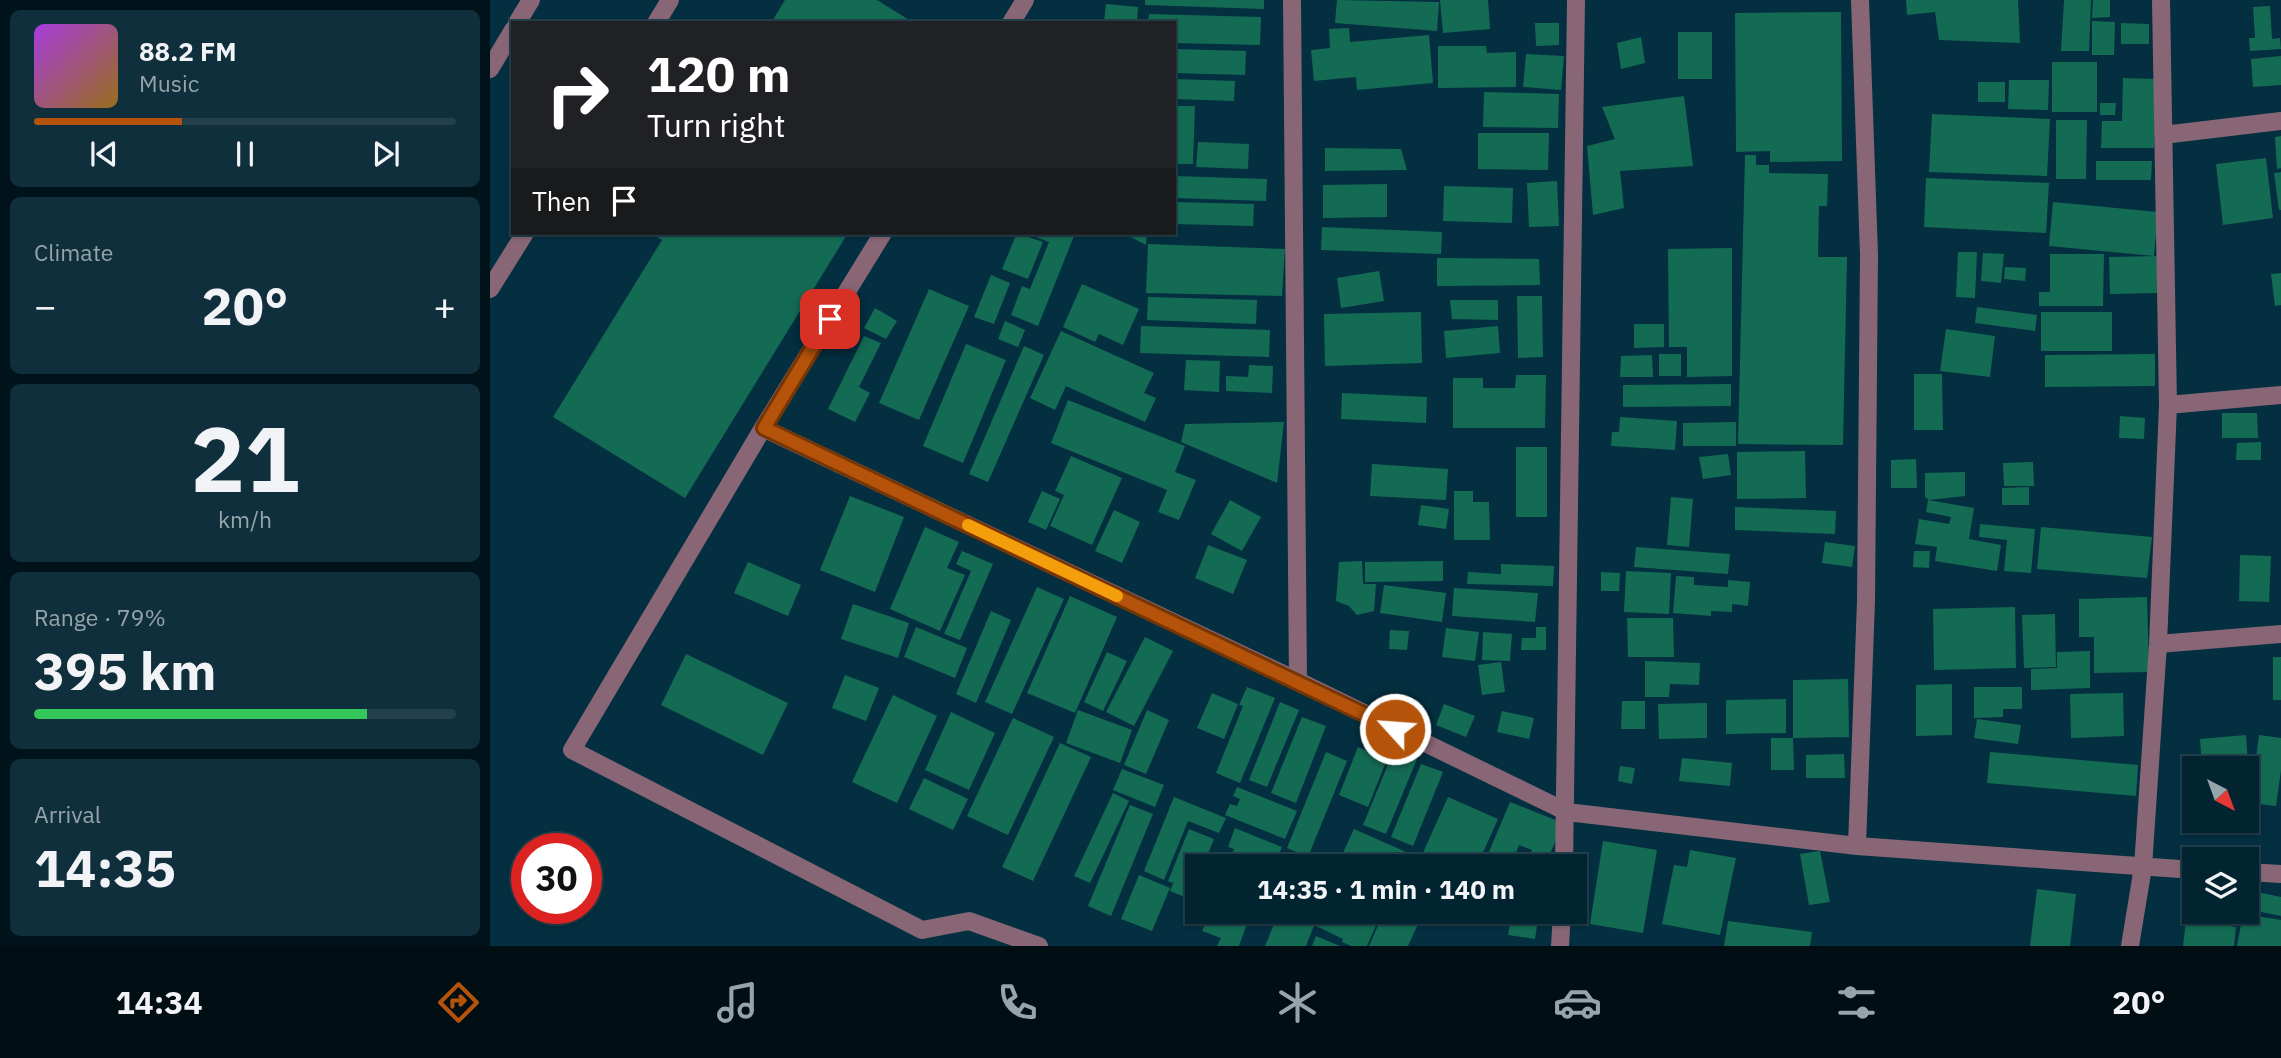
<!DOCTYPE html>
<html lang="en">
<head>
<meta charset="utf-8">
<style>
	body { margin:0; font-family:"IBM Plex Sans",sans-serif; background:#102f3c; color:#f1f3f6; height:100vh; display:flex; flex-direction:column; font-size:26px; white-space:nowrap }
	* { box-sizing:border-box; margin:0 }
	p { font-size:23px; color:#96a4ab }
	.icon { flex:none; width:38px; height:38px; fill:none; stroke:currentColor; stroke-width:2; stroke-linecap:round; stroke-linejoin:round }
	.map { position:relative; flex:1; overflow:hidden }
	.sheet { display:flex; flex-direction:column; gap:10px; padding:10px; background:#01131a; width:490px }
	.sheet>* { flex:none }
	.hud { position:absolute; left:21px; top:21px; width:665px; height:214px; border-radius:0px; box-shadow:0 2px 5px #0004,0 0 0 2px #23404c; background:#202124; color:#fff; overflow:hidden }
	.needle { width:46px; rotate:139deg }
	.tools { position:absolute; left:1692px; top:756px; display:grid; gap:14px }
	.tools a { display:grid; place-items:center; width:77px; height:77px; border-radius:0px; background:#022330; box-shadow:0 2px 5px #0004,0 0 0 2px #23404c; font-size:35px }
	.speed { position:absolute; left:21px; top:833px; display:flex; gap:14px; font-size:35px; font-weight:700; text-align:center }
	.speed>* { display:grid; place-content:center; width:91px; height:91px; border-radius:50%; background:#022330; box-shadow:0 2px 5px #0004,0 0 0 2px #23404c; line-height:1 }
	.speed .limit { border:10px solid #d22; background:#fff; color:#111 }
	.pin { position:absolute; display:grid; place-items:center; width:60px; height:60px; color:#fff; margin:-30px; border-radius:14px; box-shadow:0 4px 10px #0006 }
	.me { position:absolute; width:77px; margin:-38px; rotate:296deg; stroke-linejoin:round; filter:drop-shadow(0 0 5px #0008) }
	.turn { display:flex; align-items:center; gap:24px; height:147px; padding:0 21px; font-size:32px }
	.turn .icon { width:91px; height:91px; stroke-width:2.5 }
	.turn b { display:block; font-size:49px; line-height:60px }
	.then { display:flex; align-items:center; height:66px; padding:0 21px; background:#0003; gap:14px; font-size:26px }
	.big { font-size:52px; font-weight:700; line-height:1.1 }
	.sheet .tile { flex:1; display:flex; flex-direction:column; justify-content:center; gap:10px; min-width:0; padding:0 24px; border-radius:10px; background:#102f3c }
	.sheet .dial { align-items:center; gap:0 }
	.dial b { font-size:91px; line-height:1 }
	.song { display:flex; align-items:center; gap:21px }
	.cover { width:84px; height:84px; border-radius:10px; background:linear-gradient(135deg,hsl(280 70% 55%),hsl(40 70% 35%)) }
	.played { height:7px; border-radius:4px; background:linear-gradient(90deg,#b45309 35%,#23404c 35%) }
	.keys { display:flex; justify-content:space-around; direction:ltr }
	.heat { display:flex; justify-content:space-between; align-items:center; font-size:38px; direction:ltr }
	.charge { height:10px; border-radius:5px; background:linear-gradient(90deg,#34c759 79%,#23404c 0) }
	.trip { position:absolute; left:695px; top:854px; width:402px; height:70px; border-radius:0px; background:#022330; box-shadow:0 2px 5px #0004,0 0 0 2px #23404c; font-weight:700; line-height:70px; text-align:center }
	.tabs { display:flex; height:112px; justify-content:space-around; align-items:center; background:#010e13; color:#96a4ab }
	.tabs .icon { width:49px; height:49px }
	.tabs .current { color:#b45309 }
	.tabs b { font-size:32px; color:#f1f3f6 }
	main { display:flex; flex:1; min-height:0 }
	.map>svg:first-child { display:block }
</style>
</head>
<body>
<main>
<section class="sheet">
<div class="tile">
<div class="song"><i class="cover"></i><div><b>88.2 FM</b><p>Music</p></div></div>
<div class="played"></div>
<div class="keys"><svg class="icon" aria-label="previous" viewBox="0 0 24 24"><path d="M18 5L8 12l10 7zM5 5v14"/></svg><svg class="icon" aria-label="pause" viewBox="0 0 24 24"><path d="M8 5v14M16 5v14"/></svg><svg class="icon" aria-label="next" viewBox="0 0 24 24"><path d="M6 5l10 7-10 7zM19 5v14"/></svg></div>
</div>
<div class="tile"><p>Climate</p>
<div class="heat"><a>−</a><b class="big">20°</b><a>+</a></div>
</div>
<div class="tile dial"><b>21</b><p>km/h</p></div>
<div class="tile"><p>Range · 79%</p><b class="big">395 km</b><div class="charge"></div></div>
<div class="tile"><p>Arrival</p><b class="big">14:35</b></div>
</section>
<div class="map">
<svg width="1791" height="946" viewBox="0 0 1791 946">
	<rect width="100%" height="100%" fill="#032f40"/>
	<!-- building -->
	<path fill="#146b54" d="M295,0H387L424,23H281Z
		M655,0H774V9L655,5Z
		M847,0L949,2L947,31L845,23Z
		M950,0H998L1000,29L953,33Z
		M1416,0H1528L1530,43L1449,40L1445,12L1417,15Z
		M1574,0H1601L1599,51H1571Z
		M1603,0H1620V17L1602,18Z
		M616,4L648,7L647,23H614Z
		M1780,6L1782,39L1790,38L1791,49L1760,51L1759,38H1765L1763,7Z
		M1351,12L1352,161L1280,162V151L1246,152L1245,13Z
		M659,14L771,17L770,45L684,43V23H658Z
		M1602,21L1625,22L1624,55H1602Z
		M1045,23H1069V45L1046,46Z
		M1631,23L1659,24V44H1631Z
		M859,28L860,42L939,35L943,83L867,90L866,77L824,81L821,50L840,48L839,29Z
		M1188,32H1222V79H1188Z
		M1151,37L1155,63L1131,69L1127,43Z
		M948,46H996L997,53L1026,52V87L948,88Z
		M684,49L756,51L755,75L684,73Z
		M1036,54L1074,56L1071,90L1033,87Z
		M1791,56V85L1763,87L1761,59Z
		M1562,62H1607V112H1562Z
		M1633,78L1665,79L1664,148H1611L1612,121H1632Z
		M684,79L745,81L744,101L684,99Z
		M1519,80H1559L1558,110L1518,109Z
		M1488,82H1515V102H1488Z
		M994,92L1069,94L1068,128L993,127Z
		M1194,96L1203,166L1130,171L1134,208L1103,215L1097,146L1125,139L1112,107Z
		M1610,103H1626L1625,115H1610Z
		M684,106H705L703,164H684Z
		M1442,114L1560,119L1557,176L1439,172Z
		M1566,120H1597L1596,179H1566Z
		M988,133H1059L1058,170L988,169Z
		M1791,136V168L1787,169L1785,137Z
		M708,142L759,144L758,169L706,167Z
		M835,148L911,149L917,170L835,171Z
		M1255,155H1266V165H1279V173L1338,174L1337,206H1329L1328,257H1357L1353,445L1248,444Z
		M1776,158L1783,218L1733,225L1726,164Z
		M1606,161H1662L1661,180H1606Z
		M1791,172V210H1789L1784,173Z
		M684,176L777,179L776,201L684,198Z
		M1436,178L1559,183L1556,233L1434,227Z
		M1067,181L1069,226L1039,227L1037,183Z
		M897,184V217L833,218V185Z
		M954,186L1023,188L1022,223L953,221Z
		M684,202L764,204L763,226L684,224Z
		M1563,202L1668,212L1664,256L1559,246Z
		M832,227L952,232L951,254L831,250Z
		M160,233H358L195,498L63,417L172,240Z
		M527,233L553,242L538,279L512,269Z
		M535,233H575L584,236L548,326L521,315L532,286L540,289L559,242Z
		M633,233H657L656,245Z
		M658,244L795,249L792,296L656,293Z
		M1242,248V376L1197,377V347H1179L1178,249Z
		M1468,252H1487L1485,298L1466,297Z
		M1493,253L1514,254L1511,283L1491,281Z
		M1560,254H1614L1613,306H1549V292H1560Z
		M1668,256V293L1620,294L1619,257Z
		M947,258L1049,259L1050,285L947,286Z
		M1515,267L1536,268L1535,281L1514,279Z
		M889,271L894,301L851,308L847,278Z
		M1791,273V305L1785,306L1781,274Z
		M501,275L520,283L504,324L484,317Z
		M592,284L649,309L633,345L609,334L605,342L573,327Z
		M439,289L479,306L429,420L389,403Z
		M1027,296H1052L1053,357L1028,358Z
		M658,297L767,300L766,324L657,320Z
		M960,300H1008V320L962,319Z
		M1487,307L1547,315L1545,331L1485,323Z
		M385,308L407,321L396,339L374,328Z
		M931,312L932,363L835,366L834,314Z
		M1551,312H1622V351H1551Z
		M515,321L535,330L528,347L508,339Z
		M1144,324H1174V347L1144,348Z
		M651,326L780,330L779,357L650,353Z
		M1008,326L1010,353L956,358L954,331Z
		M1456,329L1505,336L1500,377L1450,371Z
		M571,331L664,373L654,393L666,398L655,422L576,386L565,410L540,398Z
		M374,336L391,343L369,387L380,393L365,422L338,409Z
		M476,344L516,360L473,463L433,446Z
		M534,346L554,355L498,482L479,474Z
		M1169,354H1191V376H1169Z
		M1665,354V386L1555,387V355Z
		M1162,355L1163,377H1130L1131,356Z
		M696,360L730,361L729,392L694,390Z
		M759,365L783,366L782,393L736,391V376L758,377Z
		M1424,374H1452L1453,430H1424Z
		M1026,375H1056L1055,428H963V378H993V388H1025Z
		M1241,384V406L1133,407V385Z
		M852,393L937,397L936,423L851,419Z
		M578,400L695,446L685,472L706,480L689,520L668,512L677,490L561,443Z
		M1732,413H1767L1768,438H1732Z
		M1630,416L1655,418L1654,439L1629,438Z
		M1130,417L1187,421L1185,450L1121,446L1122,432H1129Z
		M794,422L787,483L691,442L695,424Z
		M1246,422V446H1193V423Z
		M1771,442V460H1746L1747,443Z
		M1026,447H1057V517H1026Z
		M1315,451L1316,498L1247,499V452Z
		M1238,454L1241,475L1213,479L1209,457Z
		M581,456L632,478L602,545L560,526L574,495L565,491Z
		M1426,459L1427,488H1401V460Z
		M1543,462L1544,486H1514L1513,463Z
		M882,464L958,469L956,500L880,496Z
		M1475,472V496L1439,500L1435,497V473Z
		M1539,487V505H1512V488Z
		M552,491L570,499L556,530L538,522Z
		M964,491H983V502H999L1000,540H964Z
		M360,496L414,517L385,592L330,570Z
		M1181,497L1203,499L1199,547L1177,545Z
		M740,500L771,517L752,551L721,534Z
		M1438,500L1484,508L1479,539L1511,545L1507,571L1445,561L1447,547L1425,544L1429,519L1459,524L1461,517L1436,512Z
		M931,505L959,509L956,529L928,525Z
		M1245,507L1346,511L1345,534L1245,530Z
		M624,510L650,522L632,563L605,551Z
		M1490,524L1545,529L1541,573L1514,571L1517,540L1489,537Z
		M435,527L469,542L457,568L475,575L450,631L400,609Z
		M1551,527L1662,537L1657,578L1547,569Z
		M1335,542L1365,546L1362,567L1332,563Z
		M718,545L757,560L743,594L705,578Z
		M1146,547L1240,554L1238,574L1144,567Z
		M472,551L503,564L470,640L454,634L481,571L466,564Z
		M1424,551H1440L1439,568L1423,567Z
		M1750,555L1781,556L1779,602L1749,601Z
		M872,561L873,584H886L884,611L867,615L859,606L846,601L849,562Z
		M953,561V581L875,582V562Z
		M258,562L311,585L298,616L244,593Z
		M1011,564L1064,566L1063,586L977,584L978,572L1011,574Z
		M1136,571L1181,573L1179,614L1134,612Z
		M1111,572L1130,573L1129,591H1111Z
		M1186,576L1204,577V585L1238,587V580L1260,582L1258,606L1242,604V612L1221,611V616L1183,613Z
		M894,585L956,593L952,622L890,613Z
		M547,587L574,599L522,714L495,702Z
		M964,588L1048,593L1045,622L962,616Z
		M580,596L627,617L585,713L537,693Z
		M1657,597L1659,672L1604,673V637H1589V599Z
		M363,604L419,623L408,658L351,639Z
		M1525,607L1526,668L1444,670L1443,609Z
		M501,611L521,620L486,703L466,694Z
		M1565,614L1566,667L1534,668L1532,615Z
		M1137,618H1183L1184,657H1138Z
		M426,627L477,648L465,678L414,657Z
		M1046,627H1056V650H1031L1032,638H1046Z
		M956,628L989,632L985,661L952,657Z
		M900,630L919,631L917,650L899,649Z
		M993,632L1022,634L1020,661L992,660Z
		M655,637L683,651L644,726L616,712Z
		M1600,651V688L1541,690V669L1567,668V652Z
		M617,652L637,661L613,711L594,702Z
		M196,654L298,703L273,755L171,705Z
		M1783,657H1791V700H1783Z
		M1155,661L1210,663L1209,685L1180,684L1179,697H1155Z
		M1011,662L1015,692L992,695L988,665Z
		M355,675L389,688L376,721L342,708Z
		M1358,679L1359,737L1303,738V680Z
		M1462,684V735L1426,736V685Z
		M757,687L785,698L750,783L726,773L753,706L749,705Z
		M1484,687H1532V709H1513V717L1484,718Z
		M722,693L748,704L734,739L707,728Z
		M1633,693L1634,736L1581,738L1580,694Z
		M403,695L447,716L407,803L362,782Z
		M1296,699V733L1236,734V700Z
		M1132,701H1155V729H1131Z
		M790,702L809,710L777,787L759,780Z
		M1217,703V738L1169,739L1168,704Z
		M954,704L985,716L976,737L946,725Z
		M588,710L642,730L630,763L576,743Z
		M657,710L679,720L656,774L634,765Z
		M1012,711L1044,718L1039,739L1007,732Z
		M461,712L505,733L479,790L435,770Z
		M812,717L836,726L806,803L781,793Z
		M523,718L564,737L518,835L477,816Z
		M1487,719L1531,725L1528,744L1484,738Z
		M1756,735L1758,766L1712,768L1710,739Z
		M1769,735L1791,738V770L1786,806L1760,803Z
		M1281,738H1303L1304,770H1281Z
		M570,743L601,757L543,881L512,867Z
		M868,747L897,759L878,807L849,795Z
		M904,750L927,759L896,834L873,825Z
		M836,752L857,761L818,857L797,848Z
		M1500,752L1648,765L1646,796L1497,783Z
		M1354,754L1355,778H1316V755Z
		M1192,758L1242,763L1240,786L1189,781Z
		M931,764L953,772L923,846L901,837Z
		M1130,766L1145,768L1142,784L1128,781Z
		M632,769L674,785L665,807L623,790Z
		M434,778L478,799L463,830L419,809Z
		M747,787L807,811L795,839L735,815L740,804L747,806L750,799L743,796Z
		M623,793L639,801L600,883L584,876Z
		M684,797L736,818L729,833L698,821L674,880L654,871Z
		M958,797L1008,819L987,866H927Z
		M1020,802L1073,823L1057,861L1040,854L1042,850L1029,845L1021,866H993Z
		M640,805L663,814L621,916L598,906Z
		M745,828L792,847L785,864L777,860L774,866H738L744,849L738,847Z
		M699,829L724,839L713,866H707V882L700,899L680,891L684,881L682,883L678,881Z
		M864,829L923,855L918,866H847Z
		M1113,841L1167,850L1153,933L1100,924Z
		M1200,850L1246,858L1230,935L1172,924L1184,865L1197,867Z
		M1330,851L1340,902L1319,905L1310,854Z
		M796,854L826,866H790Z
		M649,875L680,888L662,931L631,919Z
		M1547,889L1586,894L1580,946H1540Z
		M1758,890L1791,897V916L1757,909Z
		M720,912H761L749,946H727L731,938L712,931Z
		M789,912H819L828,915L816,946H775Z
		M833,912H857L867,916L869,912H892L877,946H861L852,942L853,939L826,926Z
		M894,912H906L929,922L918,946H879Z
		M933,912H966L960,924Z
		M979,912H1002L999,920Z
		M1010,912H1049L1045,939L1018,935L1021,918L1009,917Z
		M1753,914L1791,920V946H1747Z
		M1696,920L1746,927L1744,946H1693Z
		M1238,921L1322,932L1320,946H1234Z
		M826,936L850,946H822Z"/>
	<g fill="none" stroke-linecap="round" stroke-linejoin="round">
		<!-- minor -->
		<path stroke="#886675" stroke-width="18" d="M802,0L808,681
			M27,23L41,0
			M166,23L180,0
			M521,23L535,0
			M0,69L23,30
			M1673,135L1791,121
			M393,233L273,428L82,750L432,930L479,921L549,946
			M0,289L35,233
			M1678,405L1791,395
			M273,428L808,681L1077,812L1367,846L1704,870
			M1668,644L1791,634
			M1367,846L1376,601L1379,255L1370,0
			M1074,866L1086,0
			M1757,872L1791,874
			M1070,946L1072,912
			M1640,946L1653,867L1668,644L1678,405L1671,0"/>
	</g>
	<g fill="none" stroke-linecap="round" stroke-linejoin="round">
		<defs>
			<path id="route" d="M340,319L274,428L905,729"/>
		</defs>
		<!-- route casing -->
		<use href="#route" stroke="#753606" stroke-width="18"/>
		<!-- route -->
		<use href="#route" stroke="#b45309" stroke-width="12"/>
		<!-- slow -->
		<path stroke="#f59e0b" stroke-width="12" d="M478,525L627,596"/>
	</g>
</svg>
<div class="tools">
<a><svg class="needle" viewBox="-14 -14 28 28"><path d="M0-13l5 13h-10z" fill="#e53935"/><path d="M0 13l5-13h-10z" fill="#96a4ab"/></svg></a>
<a><svg class="icon" aria-label="layers" viewBox="0 0 24 24"><path d="M12 4l9 5-9 5-9-5zM3 14l9 5 9-5"/></svg></a>
</div>
<div class="speed"><div class="limit">30</div></div>
<div class="pin" style="left:340px;top:319px;background:#d93025"><svg class="icon" aria-label="arrive" viewBox="0 0 24 24"><path d="M6 21V4h12l-3 4 3 4H6"/></svg></div>
<svg class="me" style="left:905px;top:729px" viewBox="-20 -20 40 40"><circle r="17" fill="#b45309" stroke="#fff" stroke-width="3"/><path d="M0-11L8 9 0 5-8 9z" fill="#fff"/></svg>
<div class="trip">14:35 · 1 min · 140 m</div>
<div class="hud">
<div class="turn"><svg class="icon" aria-label="right" viewBox="0 0 24 24"><path d="M7 20v-9h11M14 6l5 5-5 5"/></svg><div><b>120 m</b>Turn right</div></div>
<div class="then">Then<svg class="icon" aria-label="arrive" viewBox="0 0 24 24"><path d="M6 21V4h12l-3 4 3 4H6"/></svg></div>
</div>
</div>
</main>
<nav class="tabs">
<b>14:34</b>
<svg class="icon current" aria-label="directions" viewBox="0 0 24 24"><path d="M12 3l9 9-9 9-9-9zM9 14v-3h6M13 9l2 2-2 2"/></svg>
<svg class="icon" aria-label="music" viewBox="0 0 24 24"><path d="M9 18V5l10-2v13"/><circle cx="6" cy="18" r="3"/><circle cx="16" cy="16" r="3"/></svg>
<svg class="icon" aria-label="phone" viewBox="0 0 24 24"><path d="M5 4h4l2 5-3 2q2 4 5 5l2-3 5 2v4C11 20 4 13 5 4z"/></svg>
<svg class="icon" aria-label="climate" viewBox="0 0 24 24"><path d="M12 3v18M4 7l16 10M4 17L20 7"/></svg>
<svg class="icon" aria-label="car" viewBox="0 0 24 24"><path d="M5 17H2v-5l4-1 3-4h7l3 4 3 1v5h-3M9 17h6M6 11h13"/><circle cx="7" cy="17" r="2"/><circle cx="17" cy="17" r="2"/></svg>
<svg class="icon" aria-label="filters" viewBox="0 0 24 24"><path d="M4 7h16M4 17h16"/><circle cx="9" cy="7" r="2"/><circle cx="15" cy="17" r="2"/></svg>
<b>20°</b>
</nav>
</body>
</html>
